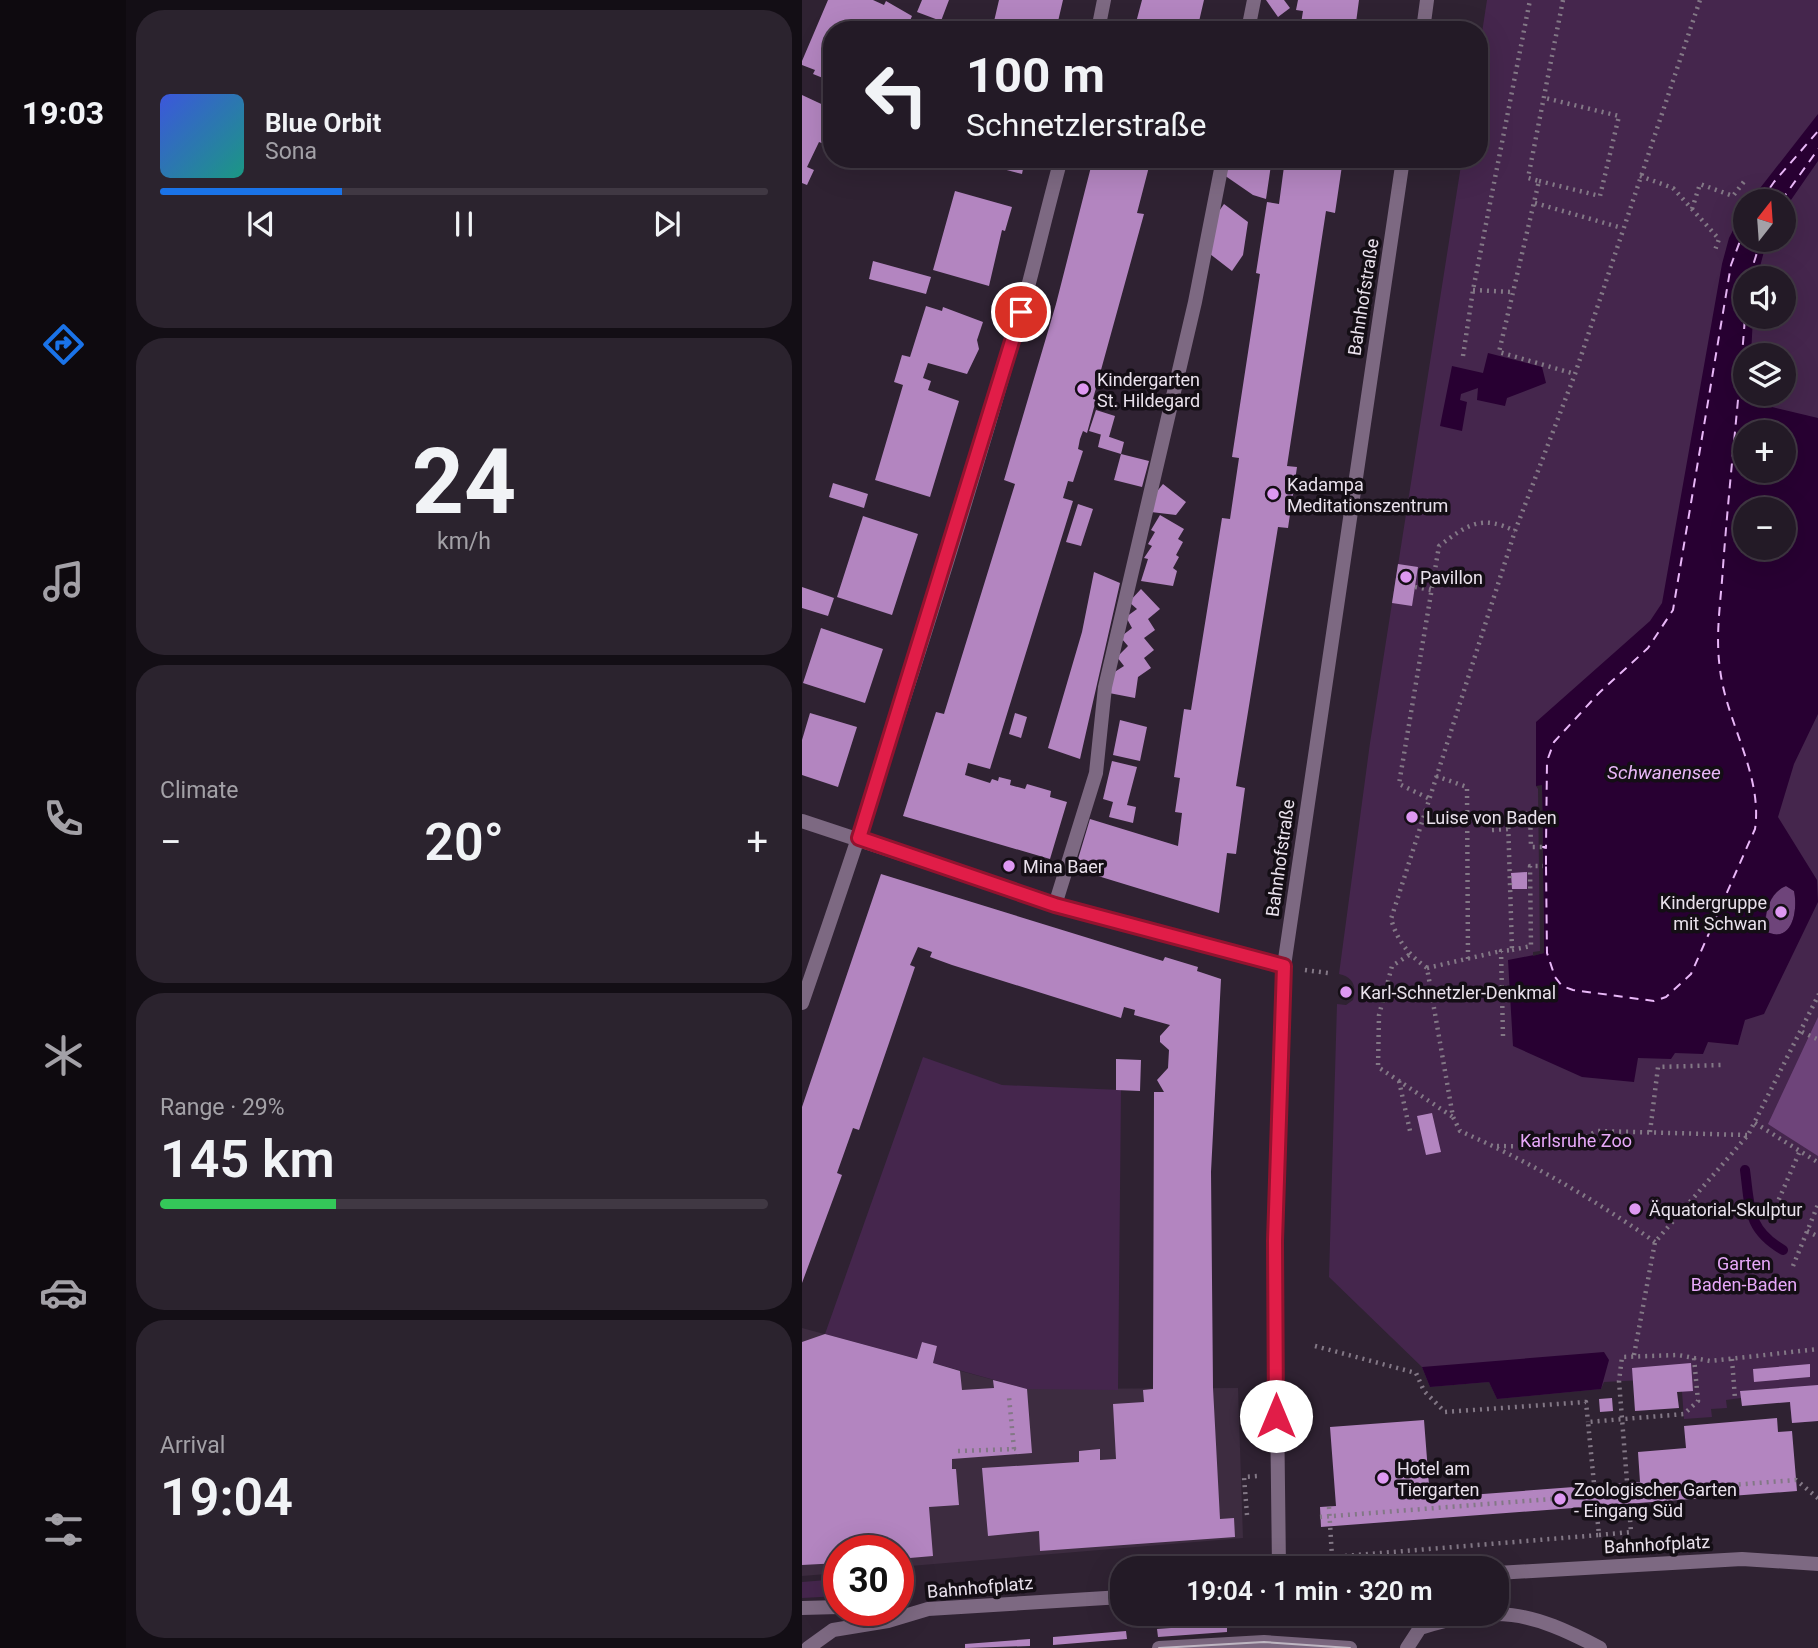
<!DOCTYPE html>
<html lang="en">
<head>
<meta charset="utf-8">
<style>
	body { margin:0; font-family:Roboto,sans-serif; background:#2b232e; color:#f1f3f6; height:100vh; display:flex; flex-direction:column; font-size:26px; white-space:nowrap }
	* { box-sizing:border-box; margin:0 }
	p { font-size:23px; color:#a3a1a7 }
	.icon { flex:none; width:38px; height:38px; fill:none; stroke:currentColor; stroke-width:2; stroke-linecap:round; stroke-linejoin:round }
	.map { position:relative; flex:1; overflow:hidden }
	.drawer { display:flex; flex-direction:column; gap:10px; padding:10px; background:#130e15; width:676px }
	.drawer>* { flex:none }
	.top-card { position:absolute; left:21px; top:21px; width:665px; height:147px; border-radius:28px; box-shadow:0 7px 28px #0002,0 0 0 2px #403843; background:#231a26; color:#f1f3f6; overflow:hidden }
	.needle { width:46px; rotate:17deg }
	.fabs { position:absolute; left:931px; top:189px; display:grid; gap:14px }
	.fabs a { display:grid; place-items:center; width:63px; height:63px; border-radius:50%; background:#231a26; box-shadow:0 7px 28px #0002,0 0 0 2px #403843; font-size:35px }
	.speed { position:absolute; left:21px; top:1535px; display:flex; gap:14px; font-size:35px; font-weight:700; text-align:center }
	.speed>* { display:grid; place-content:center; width:91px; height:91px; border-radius:50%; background:#231a26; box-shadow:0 7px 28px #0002,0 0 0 2px #403843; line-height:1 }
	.speed .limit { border:10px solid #d22; background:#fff; color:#111 }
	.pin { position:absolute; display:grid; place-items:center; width:60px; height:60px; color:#fff; margin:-30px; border:4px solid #fff; border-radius:50%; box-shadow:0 2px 7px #0007 }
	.me { position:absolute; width:77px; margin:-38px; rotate:0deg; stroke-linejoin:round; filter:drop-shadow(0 0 5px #0008) }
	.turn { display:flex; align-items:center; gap:24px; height:147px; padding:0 28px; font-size:32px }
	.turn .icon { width:91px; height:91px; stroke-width:2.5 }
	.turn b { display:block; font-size:49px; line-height:60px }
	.big { font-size:52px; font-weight:600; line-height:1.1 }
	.drawer .card { flex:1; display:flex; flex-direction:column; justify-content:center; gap:10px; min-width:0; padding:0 24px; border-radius:28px; background:#2b232e }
	.drawer .dial { align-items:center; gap:0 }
	.dial b { font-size:91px; line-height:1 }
	.song { display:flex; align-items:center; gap:21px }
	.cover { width:84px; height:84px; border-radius:10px; background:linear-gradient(135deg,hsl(230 70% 55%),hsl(170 70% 35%)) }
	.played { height:7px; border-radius:4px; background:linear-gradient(90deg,#1a73e8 30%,#403843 30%) }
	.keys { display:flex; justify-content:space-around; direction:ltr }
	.heat { display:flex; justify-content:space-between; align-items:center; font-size:38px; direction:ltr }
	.charge { height:10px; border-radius:5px; background:linear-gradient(90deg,#34c759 29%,#403843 0) }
	.trip { position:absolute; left:308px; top:1556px; width:399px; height:70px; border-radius:28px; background:#231a26; box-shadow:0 7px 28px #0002,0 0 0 2px #403843; font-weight:600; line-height:70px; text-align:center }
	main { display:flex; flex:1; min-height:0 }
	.dock { display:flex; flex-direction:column; width:126px; justify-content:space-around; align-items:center; background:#0e0a0f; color:#a3a1a7 }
	.dock .icon { width:49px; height:49px }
	.dock .selected { color:#1a73e8 }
	.dock b { font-size:32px; color:#f1f3f6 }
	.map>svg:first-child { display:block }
</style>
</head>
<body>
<main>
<nav class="dock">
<b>19:03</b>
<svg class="icon selected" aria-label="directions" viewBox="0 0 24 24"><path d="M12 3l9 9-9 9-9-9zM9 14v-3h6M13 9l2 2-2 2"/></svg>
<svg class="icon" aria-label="music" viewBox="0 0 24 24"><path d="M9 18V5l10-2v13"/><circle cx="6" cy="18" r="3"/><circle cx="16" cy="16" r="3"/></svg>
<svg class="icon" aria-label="phone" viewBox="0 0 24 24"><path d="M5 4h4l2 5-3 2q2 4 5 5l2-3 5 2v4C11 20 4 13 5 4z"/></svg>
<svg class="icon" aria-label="climate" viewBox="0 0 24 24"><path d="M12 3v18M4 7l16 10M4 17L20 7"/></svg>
<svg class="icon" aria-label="car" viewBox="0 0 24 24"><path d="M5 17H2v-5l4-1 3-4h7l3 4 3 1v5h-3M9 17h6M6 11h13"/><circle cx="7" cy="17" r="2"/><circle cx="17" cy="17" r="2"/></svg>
<svg class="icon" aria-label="filters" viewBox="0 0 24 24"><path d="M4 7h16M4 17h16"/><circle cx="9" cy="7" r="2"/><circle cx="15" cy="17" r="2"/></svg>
</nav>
<section class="drawer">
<div class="card">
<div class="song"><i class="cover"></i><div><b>Blue Orbit</b><p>Sona</p></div></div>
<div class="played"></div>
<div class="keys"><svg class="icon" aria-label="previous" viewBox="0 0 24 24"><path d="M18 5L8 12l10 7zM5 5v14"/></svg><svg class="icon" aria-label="pause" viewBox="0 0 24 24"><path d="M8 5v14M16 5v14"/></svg><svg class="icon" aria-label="next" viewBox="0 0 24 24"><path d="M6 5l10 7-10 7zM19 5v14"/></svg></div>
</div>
<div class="card dial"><b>24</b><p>km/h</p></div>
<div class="card"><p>Climate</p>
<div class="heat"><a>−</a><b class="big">20°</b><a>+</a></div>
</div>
<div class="card"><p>Range · 29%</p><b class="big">145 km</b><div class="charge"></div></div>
<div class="card"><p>Arrival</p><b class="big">19:04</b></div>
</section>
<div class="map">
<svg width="1017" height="1648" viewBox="0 0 1017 1648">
	<rect width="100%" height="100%" fill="#2f2232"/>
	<!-- built -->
	<path fill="#3d2c40" d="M0,1328L225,1389L436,1388L441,1538L96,1567V1550H37V1573L0,1576Z"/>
	<!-- green -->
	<path fill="#45264d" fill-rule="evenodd" d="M685,0H1016V1421L990,1423L986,1387L939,1391V1398L924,1400L925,1408L909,1409L910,1417L882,1419L879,1378L802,1382L799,1389L695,1399L687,1382L628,1387L620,1367L527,1277L535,1004L544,1005L551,1000C555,986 551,977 537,974L568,743L660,159H677V52ZM943,201H982V240H943ZM943,278H982V317H943ZM943,355H982V394H943ZM943,432H982V471H943ZM943,509H982V548H943Z
		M121,1057L200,1085L319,1090L316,1390L225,1389L131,1363L135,1346L120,1342L115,1359L23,1334Z
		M37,1579V1596L0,1598V1582Z"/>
	<!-- forest -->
	<path fill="#6e447a" d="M984,886L992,891C996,909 991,944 965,932C961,915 968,892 984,886Z
		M1016,1017V1156L966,1124Z"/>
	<!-- water -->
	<path fill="#280032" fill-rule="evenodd" d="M1016,114V161L982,210V201H948Z
		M943,207V240H965L955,278H943V317H951L949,355H943V394H953L966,406L1016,418V714L992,764L976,817L1015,880L1016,902L962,1014L943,1020L936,1045L906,1042L901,1054L873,1053L869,1059L836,1058L832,1082L780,1077L711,1046L706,960L742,953L740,786H734V722L848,621L860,603L920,264L927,238ZM943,432H982V471H943ZM943,509H982V548H943ZM984,886L992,891C996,909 991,944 965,932C960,915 968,892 984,886Z
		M686,353L740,367L744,383L705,398L703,406L675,400L676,388L659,394L658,400L665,402L660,431L638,426L650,366L681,373Z
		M802,1352L807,1360L799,1389L695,1399L687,1382L628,1387L620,1367Z"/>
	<!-- pier -->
	<path fill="#2f2232" d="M740,785L742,953L731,956V952L738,951L736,789L734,786Z"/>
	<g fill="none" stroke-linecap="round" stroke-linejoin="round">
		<!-- stream -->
		<path stroke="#280032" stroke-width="10" d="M943,1170C948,1207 945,1229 981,1250"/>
		<!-- ferry -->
		<path stroke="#e9b7f8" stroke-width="2" stroke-dasharray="9 7" stroke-linecap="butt" d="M959,201L972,182L1017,130
			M979,201L1017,148
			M943,228L929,265L871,610L846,648L797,693L752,742L745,761L744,847H741L744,848V865L741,866H744L745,953L753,977L760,986L771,990L852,1001L864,997L889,974L953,829C961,775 924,722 918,669C913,635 919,600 921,567C927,484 937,400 943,317
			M947,278L959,240"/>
	</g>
	<!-- building -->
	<path fill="#b385c0" d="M26,0H71L82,5L84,1L110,16L104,30H30V77L26,80L11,74L13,70L0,65V61Z
		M120,0H147L139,21L115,12Z
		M197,0H261L254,30H190Z
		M340,0H402L395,30H332Z
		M464,0H482L488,8L476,17Z
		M496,0H557L553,30H498L501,11L494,10Z
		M0,95L30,109V147L17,142L5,167L12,170L5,185L0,183Z
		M163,159H223L220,174Z
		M291,159H349L335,213L342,214L291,399L294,400L285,433L281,431L278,439L276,449L281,451L271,482L266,481L261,498L271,501L188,769L166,763L163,775L188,783L190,779L196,781L197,777L209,780L208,785L223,789L225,784L249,791L248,797L265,802L248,859L101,816L134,712L142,714L213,484L202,480L254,304Z
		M433,159H460L469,165L464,199L451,195L422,175Z
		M483,159H541L533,213L524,211L485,466L495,467L486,528L476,527L434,786L443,788L434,854L425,853L417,913L273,869L288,819L376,846L380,813L373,812L378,778L372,777L382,709L389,710L420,518L428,519L437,458L430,457L458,274L454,273L465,202L477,204Z
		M153,191L210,207L203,231L200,230L187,286L131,270Z
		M422,204L446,222L441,255L430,271L408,254L415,214Z
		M71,261L129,277L124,294L67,279Z
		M124,306L140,311L141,307L181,322L175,340L177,349L165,374L126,363L121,378L129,381L126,390L157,401L128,497L73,480L101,385L92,382L100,355L108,357Z
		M294,410L313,416L307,437L287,431Z
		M299,434L322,442L319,454L296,447Z
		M319,454L347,461L340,487L312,480Z
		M31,483L66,494L62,508L27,497Z
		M361,484L384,502L374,515L349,512L352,495Z
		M276,504L291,509L279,546L264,542Z
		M358,515L382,529L376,539L381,542L374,555L377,557L371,568L375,571L371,586L339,581L346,559L342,558L350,546L346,544L353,532L349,530Z
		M61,516L116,534L90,615L35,597Z
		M596,564L616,567L610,606L590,603Z
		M292,572L318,583L278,759L246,748L280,632Z
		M0,587L32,598L26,616L0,608Z
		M339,589L358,609L346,619L353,630L342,638L352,650L342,658L349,668L336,677L333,698L307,693L311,673L322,666L315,657L326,646L320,639L321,635L330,628L324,617L335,609L327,602Z
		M19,628L81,649L63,703L1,683Z
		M8,713L55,727L36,787L0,775V740Z
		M213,713L225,717L219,738L207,734Z
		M318,720L345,727L338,761L311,755Z
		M310,761L335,767L325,805L334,807L331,823L307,817L311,802L301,799Z
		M725,872V889H710L709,873Z
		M79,874L361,961L363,957L396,967L395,971L419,979L409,1172L411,1388L418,1519L432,1518L433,1537L238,1551L237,1531L186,1536L180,1468L277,1462V1451L298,1449V1460L314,1459L311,1404L342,1402L341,1390L351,1389L352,1092H362L355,1080L366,1068L367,1050L358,1042V1036L368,1025L332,1015L333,1010L322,1007L319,1018L150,965L128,957L130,952L116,947L108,965L113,967L86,1046L57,1130L51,1128L35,1173L40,1175L0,1283V1107Z
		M314,1059L339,1060L338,1091L314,1090Z
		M630,1113L639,1152L624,1155L615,1116Z
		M23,1334L115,1359L120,1342L135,1346L131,1363L158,1371L160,1390L192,1388L191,1380L225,1389L230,1453L150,1459V1469H154L157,1505L127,1507L131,1556L96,1559V1550H37V1563L0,1565V1342Z
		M889,1363L891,1391L875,1392L877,1408L833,1411L830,1368Z
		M1008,1364V1377L952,1382L951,1369Z
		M1017,1385V1421L990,1423L988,1402L940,1406L938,1391Z
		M810,1398L811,1411L798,1412L797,1399Z
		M975,1418L976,1432L990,1431L995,1491L519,1527L518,1507L534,1506L528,1427L622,1420L628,1498L838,1482L836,1452L884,1448L882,1426Z
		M425,1624V1632L356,1637L355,1629Z
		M324,1631L325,1639L251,1645V1637Z
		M228,1639V1646L163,1648V1644Z"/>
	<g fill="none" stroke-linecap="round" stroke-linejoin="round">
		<!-- path -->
		<path stroke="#837886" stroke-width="4.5" stroke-dasharray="2 5" stroke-linecap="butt" d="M761,0L726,178L737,181L697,352L773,374
			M838,176L871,188L917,239L912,253
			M737,181L798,196L817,116L743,98
			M733,203L820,228
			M890,209L898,184L931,196L944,179
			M671,290L710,292
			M661,356L671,290L728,0
			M613,587L629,590
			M634,776L665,787L666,959
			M626,798L597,784L637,546C665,525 679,514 713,531
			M690,830L707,829
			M710,950L729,946L728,866H741
			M607,955L590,966L577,1015L576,1067L651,1117
			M625,968L699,951
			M503,970L526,973
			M1000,1032L1017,1040
			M701,1036L699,951L710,950L706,819L728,812L729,847H741
			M597,1081L608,1131
			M953,1123L1017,1163
			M848,1132L856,1067L919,1065
			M695,1146L764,1147L795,1131L945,1135
			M974,1206L997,1153
			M1005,1231L1017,1237
			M853,1242C792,1199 726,1161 658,1131L651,1117L625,968C606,954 596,942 589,919L713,531L773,374L898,0
			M991,1266L1017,1202
			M513,1346L614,1373L622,1391L643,1412L784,1402L786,1422
			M832,1355L853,1242L946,1135L1017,994
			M930,1359L933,1399
			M156,1451L212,1449L207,1397
			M527,1507L530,1557
			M445,1515L442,1477L456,1476
			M518,1517L994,1480L1017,1499
			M797,1535L829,1532L817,1381L820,1357L876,1355L908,1361L1017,1349
			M511,1568L530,1557L797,1535L786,1422L882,1414L896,1401L892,1358"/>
		<!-- service -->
		<path stroke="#7d6982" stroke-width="14" d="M446,30L452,0
			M253,905L294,773L303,687L393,302L421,159
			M357,1648L462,1642L548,1648
			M605,1648L618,1628C694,1604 728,1611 798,1648"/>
		<!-- minor -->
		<path stroke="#7d6982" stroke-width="14" d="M296,30L302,0
			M621,30L625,0
			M0,821L253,905L482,966
			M0,1003C79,775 153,545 219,313C233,262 245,210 259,159
			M477,1568L473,1242L482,966L601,159
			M695,1573L940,1559L1017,1564
			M0,1608L37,1607
			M6,1648L31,1630L86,1621L126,1609L320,1597"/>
		<!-- tram -->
		<path stroke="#c4bbc7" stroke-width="2" d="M357,1648L462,1642L548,1648"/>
	</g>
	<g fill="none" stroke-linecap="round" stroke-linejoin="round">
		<defs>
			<path id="route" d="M219,312L57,838L253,905L482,966L473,1241L474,1416"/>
		</defs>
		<!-- route casing -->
		<use href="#route" stroke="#92132f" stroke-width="18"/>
		<!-- route -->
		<use href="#route" stroke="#e11d48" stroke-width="12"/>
	</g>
	<!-- markers -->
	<g fill="#de98f2" stroke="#140e15" stroke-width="2.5">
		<circle cx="281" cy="389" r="7"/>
		<circle cx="471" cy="494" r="7"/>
		<circle cx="604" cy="577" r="7"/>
		<circle cx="610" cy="817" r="7"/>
		<circle cx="207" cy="866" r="7"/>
		<circle cx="979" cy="912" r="7"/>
		<circle cx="544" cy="992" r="7"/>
		<circle cx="833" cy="1209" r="7"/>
		<circle cx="581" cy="1478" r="7"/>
		<circle cx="758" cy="1499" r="7"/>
	</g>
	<g text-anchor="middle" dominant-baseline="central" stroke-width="7" stroke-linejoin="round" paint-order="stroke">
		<!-- street labels -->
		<g font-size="18" fill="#e9e1ec" stroke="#140e15">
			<text transform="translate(561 297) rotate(-81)">Bahnhofstraße</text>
			<text transform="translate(478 858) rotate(-82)">Bahnhofstraße</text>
			<text transform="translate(855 1544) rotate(-3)">Bahnhofplatz</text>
			<text transform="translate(178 1587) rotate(-5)">Bahnhofplatz</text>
		</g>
		<!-- poi labels -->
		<g font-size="18" fill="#e9e1ec" stroke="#140e15" text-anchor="start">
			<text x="295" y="379">Kindergarten<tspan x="295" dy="21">St. Hildegard</tspan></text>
			<text x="485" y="484">Kadampa<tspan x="485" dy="21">Meditationszentrum</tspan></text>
			<text x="618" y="577">Pavillon</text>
			<text x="624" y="817">Luise von Baden</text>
			<text x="221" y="866">Mina Baer</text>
			<text x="965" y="902" text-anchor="end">Kindergruppe<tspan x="965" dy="21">mit Schwan</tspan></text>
			<text x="558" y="992">Karl-Schnetzler-Denkmal</text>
			<text x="847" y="1209">Äquatorial-Skulptur</text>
			<text x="595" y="1468">Hotel am<tspan x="595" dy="21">Tiergarten</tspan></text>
			<text x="772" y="1489">Zoologischer Garten<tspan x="772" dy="21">- Eingang Süd</tspan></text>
		</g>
		<!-- park labels -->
		<g font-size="18" fill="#e7a8f9" stroke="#140e15">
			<text x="774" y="1140">Karlsruhe Zoo</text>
			<text x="942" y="1263">Garten<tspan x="942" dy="21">Baden-Baden</tspan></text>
		</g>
		<!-- water labels -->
		<g font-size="19" font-style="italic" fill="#e9b7f8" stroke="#140e15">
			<text x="862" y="772">Schwanensee</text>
		</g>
	</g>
</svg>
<div class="fabs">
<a><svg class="needle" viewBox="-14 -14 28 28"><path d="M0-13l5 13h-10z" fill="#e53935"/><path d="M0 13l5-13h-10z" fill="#a3a1a7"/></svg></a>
<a><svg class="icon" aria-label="sound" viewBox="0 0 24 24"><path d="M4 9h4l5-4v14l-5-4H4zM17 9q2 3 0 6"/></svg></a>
<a><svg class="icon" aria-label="layers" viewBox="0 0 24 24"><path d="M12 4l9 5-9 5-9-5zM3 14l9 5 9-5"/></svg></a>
<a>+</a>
<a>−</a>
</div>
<div class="speed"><div class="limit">30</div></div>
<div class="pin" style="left:219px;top:312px;background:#d93025"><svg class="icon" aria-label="arrive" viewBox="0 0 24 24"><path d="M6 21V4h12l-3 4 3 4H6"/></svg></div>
<svg class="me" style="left:474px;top:1416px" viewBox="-20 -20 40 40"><circle r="19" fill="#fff"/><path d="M0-13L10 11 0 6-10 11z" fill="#e11d48"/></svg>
<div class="trip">19:04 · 1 min · 320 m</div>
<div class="top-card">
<div class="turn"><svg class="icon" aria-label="left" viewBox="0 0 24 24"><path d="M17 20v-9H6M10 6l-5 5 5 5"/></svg><div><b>100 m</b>Schnetzlerstraße</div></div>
</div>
</div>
</main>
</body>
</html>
